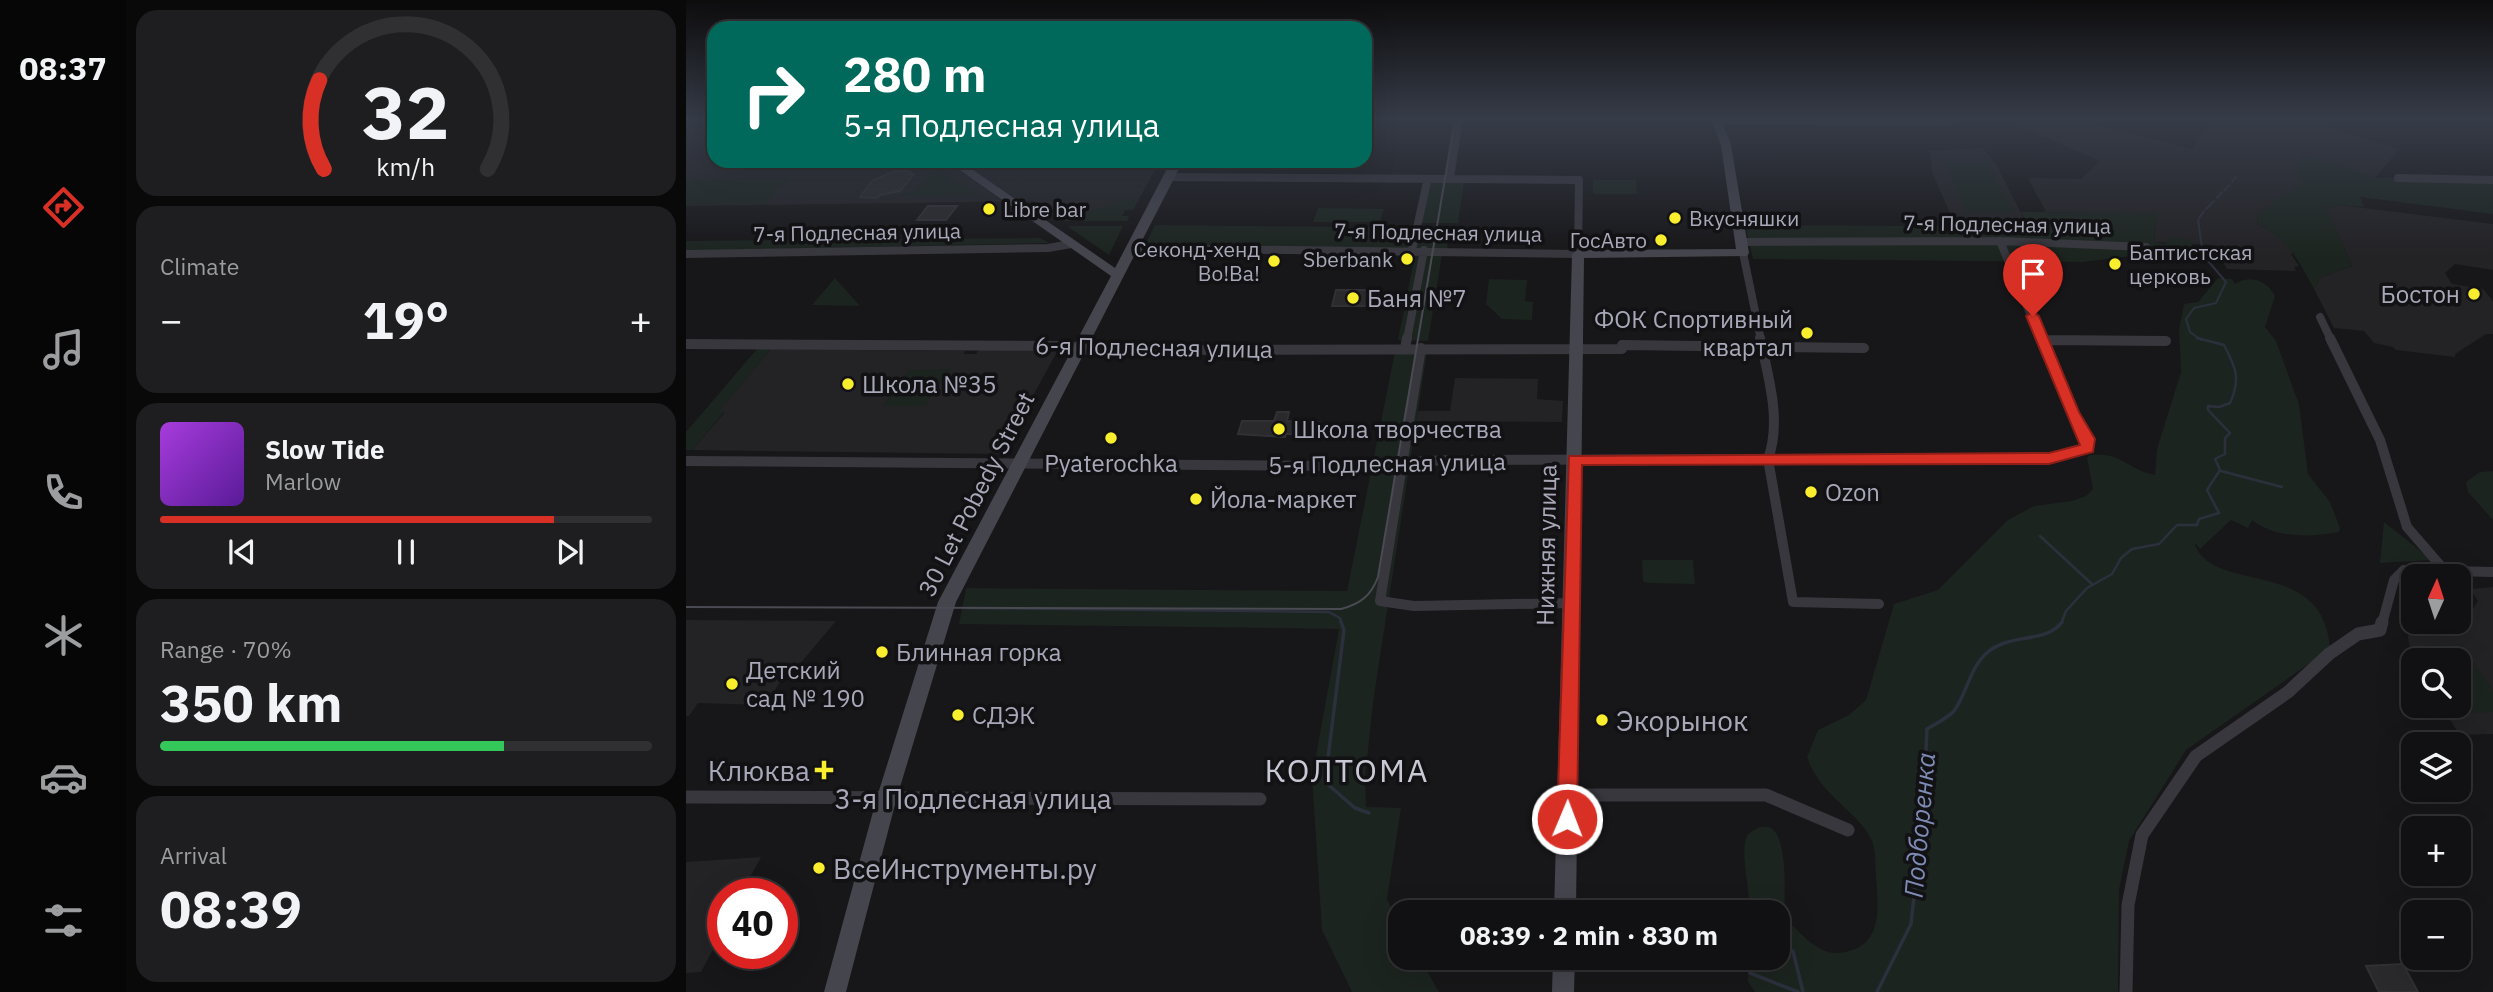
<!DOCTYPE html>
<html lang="en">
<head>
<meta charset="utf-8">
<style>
	body { margin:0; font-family:"IBM Plex Sans",sans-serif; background:#1e1e20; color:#f1f3f6; height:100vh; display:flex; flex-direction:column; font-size:26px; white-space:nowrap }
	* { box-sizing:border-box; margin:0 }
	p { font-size:23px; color:#9c9d9f }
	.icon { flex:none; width:38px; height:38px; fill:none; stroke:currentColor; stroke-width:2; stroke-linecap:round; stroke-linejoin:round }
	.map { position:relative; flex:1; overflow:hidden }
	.drawer { display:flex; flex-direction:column; gap:10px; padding:10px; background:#09090a; width:560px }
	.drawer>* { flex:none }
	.hud { position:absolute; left:21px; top:21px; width:665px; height:147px; border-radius:21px; box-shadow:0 7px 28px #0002,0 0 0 2px #303032; background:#00695c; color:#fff; overflow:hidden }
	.needle { width:46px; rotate:3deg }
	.tools { position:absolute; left:1715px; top:564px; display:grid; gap:14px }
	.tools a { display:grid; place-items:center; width:70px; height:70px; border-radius:14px; background:#111012; box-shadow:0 7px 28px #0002,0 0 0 2px #303032; font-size:35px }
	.speed { position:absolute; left:21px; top:878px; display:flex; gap:14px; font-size:35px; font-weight:700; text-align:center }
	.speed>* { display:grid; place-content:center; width:91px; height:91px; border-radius:50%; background:#111012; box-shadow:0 7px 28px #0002,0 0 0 2px #303032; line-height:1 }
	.speed .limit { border:10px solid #d22; background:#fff; color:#111 }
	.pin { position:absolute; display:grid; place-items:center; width:60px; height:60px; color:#fff; margin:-72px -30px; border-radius:50% 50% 50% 0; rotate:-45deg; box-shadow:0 0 7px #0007 }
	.pin .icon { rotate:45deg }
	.me { position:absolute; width:77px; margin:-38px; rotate:1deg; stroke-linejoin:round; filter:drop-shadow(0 0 5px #0008) }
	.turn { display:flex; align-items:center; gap:24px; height:147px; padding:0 21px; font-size:32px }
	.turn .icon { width:91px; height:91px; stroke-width:2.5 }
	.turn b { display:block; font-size:49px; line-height:60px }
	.big { font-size:52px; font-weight:700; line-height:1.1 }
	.drawer .widget { flex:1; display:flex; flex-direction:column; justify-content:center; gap:10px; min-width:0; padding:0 24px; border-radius:21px; background:#1e1e20 }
	.drawer .dial { align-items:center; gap:0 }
	.dial svg { height:182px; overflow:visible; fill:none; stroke:#303032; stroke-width:7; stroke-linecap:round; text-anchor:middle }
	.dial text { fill:#f1f3f6; stroke:none }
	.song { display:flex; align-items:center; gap:21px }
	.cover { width:84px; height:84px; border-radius:10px; background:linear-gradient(135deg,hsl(280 70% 55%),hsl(270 70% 35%)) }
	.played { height:7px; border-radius:4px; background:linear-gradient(90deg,#d93025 80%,#303032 80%) }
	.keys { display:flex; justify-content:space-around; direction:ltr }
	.heat { display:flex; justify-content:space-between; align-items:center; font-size:38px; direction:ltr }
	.charge { height:10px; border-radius:5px; background:linear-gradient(90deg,#34c759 70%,#303032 0) }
	.trip { position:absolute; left:702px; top:900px; width:402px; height:70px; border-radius:21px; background:#111012; box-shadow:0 7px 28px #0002,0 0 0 2px #303032; font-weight:700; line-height:70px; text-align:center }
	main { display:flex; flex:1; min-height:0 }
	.menu { display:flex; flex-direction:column; width:126px; justify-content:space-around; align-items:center; background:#070607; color:#9c9d9f }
	.menu .icon { width:49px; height:49px }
	.menu .selected { color:#d93025 }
	.menu b { font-size:32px; color:#f1f3f6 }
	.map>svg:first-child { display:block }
</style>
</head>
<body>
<main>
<nav class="menu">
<b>08:37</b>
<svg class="icon selected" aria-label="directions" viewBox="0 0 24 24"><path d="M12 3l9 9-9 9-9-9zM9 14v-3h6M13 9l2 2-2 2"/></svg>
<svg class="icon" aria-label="music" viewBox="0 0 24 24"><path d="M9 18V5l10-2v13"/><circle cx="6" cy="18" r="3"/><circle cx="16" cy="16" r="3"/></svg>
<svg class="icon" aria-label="phone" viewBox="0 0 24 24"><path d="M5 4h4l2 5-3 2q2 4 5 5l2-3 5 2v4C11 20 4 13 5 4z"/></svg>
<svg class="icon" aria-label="climate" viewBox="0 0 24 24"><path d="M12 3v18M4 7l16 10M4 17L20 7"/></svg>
<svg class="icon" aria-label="car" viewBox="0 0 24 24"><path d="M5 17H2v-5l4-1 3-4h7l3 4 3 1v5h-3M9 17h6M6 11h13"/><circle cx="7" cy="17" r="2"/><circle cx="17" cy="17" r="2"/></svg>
<svg class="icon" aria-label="filters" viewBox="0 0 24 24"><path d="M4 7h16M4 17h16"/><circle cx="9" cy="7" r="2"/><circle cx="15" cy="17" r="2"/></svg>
</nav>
<section class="drawer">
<div class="widget dial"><svg viewBox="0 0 100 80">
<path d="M14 69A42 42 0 1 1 86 69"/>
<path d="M14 69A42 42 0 0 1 12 30" stroke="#d93025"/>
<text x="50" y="56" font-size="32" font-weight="700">32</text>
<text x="50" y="72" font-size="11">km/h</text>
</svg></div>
<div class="widget"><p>Climate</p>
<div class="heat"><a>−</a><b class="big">19°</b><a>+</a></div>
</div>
<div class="widget">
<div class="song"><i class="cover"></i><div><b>Slow Tide</b><p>Marlow</p></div></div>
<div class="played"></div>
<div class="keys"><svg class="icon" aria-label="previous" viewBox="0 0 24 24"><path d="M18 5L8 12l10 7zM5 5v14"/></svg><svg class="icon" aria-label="pause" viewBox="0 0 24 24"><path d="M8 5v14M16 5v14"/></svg><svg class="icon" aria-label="next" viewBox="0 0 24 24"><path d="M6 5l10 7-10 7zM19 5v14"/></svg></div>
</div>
<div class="widget"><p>Range · 70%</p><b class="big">350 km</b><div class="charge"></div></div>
<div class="widget"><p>Arrival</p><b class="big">08:39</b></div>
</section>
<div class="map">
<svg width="1807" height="992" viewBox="0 0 1807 992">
	<rect width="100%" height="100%" fill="#171618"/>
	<!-- built -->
	<path fill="#232225" d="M0,119H28V161H474L447,210H439L436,216H443L441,221H374L347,201L0,206Z
		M1333,119H1354L1352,122L1360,125L1372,119H1389L1506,149L1520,126L1521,121L1513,119H1609L1639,123L1640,126L1713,149L1689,178L1615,153L1611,174L1617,183L1572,214L1571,224L1589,234L1609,252L1605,254L1613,266L1608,267L1610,271L1541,269L1527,245L1468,242L1471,214L1360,212L1342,178L1395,179L1414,161L1329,124Z
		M1297,148L1310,164L1346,235L1273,234L1246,172L1244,151Z
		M1653,205L1807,224V270L1769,264L1759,273L1766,284L1797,289L1807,301V334H1800L1769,354V357L1710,350L1707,347L1688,343L1678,331L1648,328L1628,289L1635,277L1666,266L1640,208Z
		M85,349L279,351L278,354H290L293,349L372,350L315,454L6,450L38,413L32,411Z
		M769,378L852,379L851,399L877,401L876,422L730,421L732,411H764Z
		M1807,587V734L1774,735L1754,705H1773V660H1727V664L1723,657H1726L1722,638L1724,624H1778L1773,611H1785L1792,601L1784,589Z
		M0,620L150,621L113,665H104L80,705L12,703L3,716H0Z
		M75,857L55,894H37V931L15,972L0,973V862Z"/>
	<!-- green -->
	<path fill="#1c241f" d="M1615,153L1689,178L1807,176V214L1674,197L1678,207L1653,205L1641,208L1666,266L1635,277L1628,289C1611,258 1604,242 1571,224L1572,214L1616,183L1611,174Z
		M1259,164H1304L1328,212H1281Z
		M256,169L293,195L216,196L231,189L247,170Z
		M104,177L78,204L0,205V179Z
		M907,180H950L951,194H907Z
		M738,181H778L772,223H729Z
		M437,200H452L447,210H439L436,216H443L441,221H374Z
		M632,208L698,209L694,222H627Z
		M1335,212L1471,213L1468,242L1480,244V237L1502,239L1509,248L1397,262L1067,259L1059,225L1270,226L1274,234L1346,235Z
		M469,225L764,228L761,249L459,245Z
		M381,226H437L423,255Z
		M354,238L363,243L0,251V241Z
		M729,255H756L742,341L712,340Z
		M149,278L174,306L126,305Z
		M1532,278L1546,279L1549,284C1565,274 1581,281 1589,296L1579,327L1590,341L1613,404L1622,474L1644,502L1654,528L1653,532C1623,537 1591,539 1566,520L1562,528L1545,520L1514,549L1508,542C1525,597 1638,554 1644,649L1500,750L1443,841L1433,890L1432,992H1069L1062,982L1063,957H1092V912H1063C1065,892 1053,851 1061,836C1063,832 1071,828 1075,827C1105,819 1098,899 1098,917C1112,930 1130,953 1150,953C1196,951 1193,912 1190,878C1189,866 1190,851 1186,841C1173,811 1134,797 1121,757L1132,730L1163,715L1180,700L1208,604L1252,590L1322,520L1348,506L1386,501L1400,496L1407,489L1401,458L1404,455C1435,451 1442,470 1469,475L1471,449L1495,372L1493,330L1498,304L1512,302Z
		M803,279L841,280L839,301L847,302L846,320L816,319L800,304Z
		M71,349H85L33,411L38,412L6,450H0V432Z
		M709,352H741L688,696L679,776L680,807L715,808L701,899L714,926V957H733L753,992H666L636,930L626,778L653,629L273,624L280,588L661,591Z
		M264,369L239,406H197L223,370Z
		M1807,471V520L1782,492L1780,482L1794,472Z
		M1698,522L1746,560L1694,563Z
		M956,560H1007L1009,584L961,583L957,581Z
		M1738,645H1775L1807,691V712L1783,713L1773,697V660H1748Z"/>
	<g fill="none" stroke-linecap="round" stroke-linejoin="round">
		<!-- stream-far2 -->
		<path stroke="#2c303d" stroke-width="2" d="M1546,182L1550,177
			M1539,190L1543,185
			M1531,198L1536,192
			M1520,209L1528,201
			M1515,340L1504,332L1500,319L1508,308L1530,303L1540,282L1517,255L1512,220L1518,211"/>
		<!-- stream-far1 -->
		<path stroke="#2c303d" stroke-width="2.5" d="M1535,471L1596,487
			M1354,536L1407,585
			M282,608L643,612L654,618L656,624
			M1375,624L1380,611L1401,588L1426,574L1435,558L1446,549L1473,544L1491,525H1511L1513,519L1533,513L1521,490L1534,470L1529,459L1539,454V438L1544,433L1522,410V406L1533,407L1544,403C1555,379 1550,368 1538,345L1511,338"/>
		<!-- stream -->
		<path stroke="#2c303d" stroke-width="3.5" d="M655,622L658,630L639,782L669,808L683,813
			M1107,951L1117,992
			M1064,973L1112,992
			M1191,992L1225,924L1237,815L1241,729C1249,724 1262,718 1268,711C1282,692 1283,667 1303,651C1327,633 1361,643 1376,622"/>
	</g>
	<!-- building -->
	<path fill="#2a292c" stroke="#313035" stroke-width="2" d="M208,171H224V174H228L214,191L194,195L191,198L174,197L186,181Z
		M242,206H271L260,220H231Z
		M650,290H687L683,306H646Z
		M591,412H603L601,421L634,422L630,434H600L599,437L552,434L556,421H588Z
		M1717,964L1732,992H1693L1680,966Z"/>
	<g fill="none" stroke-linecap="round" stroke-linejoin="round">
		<!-- street-far2 -->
		<path stroke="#38373e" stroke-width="8" d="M1030,121L1262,122L1269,119
			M764,178L773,119
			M1712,178L1807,180
			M1314,241L1355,340
			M1055,242L1314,241L1460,247
			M446,248L892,254L893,180L482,177
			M726,250L741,182
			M1057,253L1075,340
			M0,254L362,248L385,244
			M1634,317L1645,340
			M721,340L738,250"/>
		<!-- street-far1 -->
		<path stroke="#38373e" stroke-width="10" d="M1074,338C1082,376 1096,421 1082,459
			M1644,338L1694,440L1721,527L1760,572
			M1358,340L1480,341
			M0,344L383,346L404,350L936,349
			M936,345L1178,348
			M719,348L721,338
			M735,348L694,601L728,606L885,603
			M1082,459L1107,602L1193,604
			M0,461L656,466L761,460L1363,458L1402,448L1401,439L1386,413L1355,338
			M1696,624L1708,580L1718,570L1807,572"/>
		<!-- street -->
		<path stroke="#38373e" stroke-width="13" d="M881,795H1080L1162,830
			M0,797L574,799
			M1440,992L1442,905L1456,835L1510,756L1602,692L1643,654L1672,634L1694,630L1696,622"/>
		<!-- secondary -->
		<path fill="#45454e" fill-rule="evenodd" d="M1025,119H1035L1045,145L1063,253L1061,256L898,258L890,912H868L886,254L892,250L1050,249L1035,145Z
			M261,161H274L429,268L485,161H497L270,602L211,797L160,992H138L191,797L252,602L425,276Z
			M867,957H889L888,992H866Z"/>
		<!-- tram -->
		<path stroke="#4a4a53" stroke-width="2" d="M0,607L655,609C674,604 685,596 692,577L769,119"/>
	</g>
	<!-- sky -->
	<linearGradient id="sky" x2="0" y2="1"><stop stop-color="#0d0c0d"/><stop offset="0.46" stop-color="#363c48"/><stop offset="1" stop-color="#363c48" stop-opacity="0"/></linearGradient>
	<rect width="1807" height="258" fill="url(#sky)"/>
	<!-- route -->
	<path fill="#d93025" stroke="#8d1f18" stroke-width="2" d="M1347,311L1353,316L1393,412L1409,439L1407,452L1363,464L896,465L891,819L888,826L881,828L874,826L871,819L883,456L1363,453L1394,445L1340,316Z"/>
	<!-- markers -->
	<g fill="#f9ee2e" stroke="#121113" stroke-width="2.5">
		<circle cx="303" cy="209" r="7"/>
		<circle cx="989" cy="218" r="7"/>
		<circle cx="975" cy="240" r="7"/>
		<circle cx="721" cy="259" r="7"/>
		<circle cx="588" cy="261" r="7"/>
		<circle cx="1429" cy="264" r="7"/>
		<circle cx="1788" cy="294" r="7"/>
		<circle cx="667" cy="298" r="7"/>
		<circle cx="1121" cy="333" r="7"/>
		<circle cx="162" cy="384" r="7"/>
		<circle cx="593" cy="429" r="7"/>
		<circle cx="425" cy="438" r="7"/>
		<circle cx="1125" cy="492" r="7"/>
		<circle cx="510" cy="499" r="7"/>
		<circle cx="196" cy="652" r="7"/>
		<circle cx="46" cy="684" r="7"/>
		<circle cx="272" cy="715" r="7"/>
		<circle cx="916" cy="720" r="7"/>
		<path d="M134.5 759.5h7v7h7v7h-7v7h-7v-7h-7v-7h7z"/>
		<circle cx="133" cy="868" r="7"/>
	</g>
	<g text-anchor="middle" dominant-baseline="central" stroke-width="7" stroke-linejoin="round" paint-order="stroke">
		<!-- far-poi labels -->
		<g font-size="21" fill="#a8a8b9" stroke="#121113" text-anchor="start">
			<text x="317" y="209">Libre bar</text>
			<text x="1003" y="218">Вкусняшки</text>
			<text x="961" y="240" text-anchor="end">ГосАвто</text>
			<text x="574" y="249" text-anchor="end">Секонд-хенд<tspan x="574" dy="24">Во!Ва!</tspan></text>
			<text x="1443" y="252">Баптистская<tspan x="1443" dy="24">церковь</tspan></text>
			<text x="707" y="259" text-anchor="end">Sberbank</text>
		</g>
		<!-- far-street labels -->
		<g font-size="21" fill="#a8a8b9" stroke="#121113">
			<text transform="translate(1321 224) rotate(1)">7-я Подлесная улица</text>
			<text transform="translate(171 232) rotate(-1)">7-я Подлесная улица</text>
			<text transform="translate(752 232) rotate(1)">7-я Подлесная улица</text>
		</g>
		<!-- poi labels -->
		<g font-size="24" fill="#a8a8b9" stroke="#121113" text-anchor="start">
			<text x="1774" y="294" text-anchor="end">Бостон</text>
			<text x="681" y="298">Баня №7</text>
			<text x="1107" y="319" text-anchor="end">ФОК Спортивный<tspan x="1107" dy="28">квартал</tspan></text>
			<text x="176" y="384">Школа №35</text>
			<text x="607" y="429">Школа творчества</text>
			<text x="425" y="463" text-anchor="middle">Pyaterochka</text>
			<text x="1139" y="492">Ozon</text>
			<text x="524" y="499">Йола-маркет</text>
			<text x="210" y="652">Блинная горка</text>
			<text x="60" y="670">Детский<tspan x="60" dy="28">сад № 190</tspan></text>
			<text x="286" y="715">СДЭК</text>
		</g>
		<!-- street labels -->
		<g font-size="24" fill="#a8a8b9" stroke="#121113">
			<text transform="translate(468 347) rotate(1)">6-я Подлесная улица</text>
			<text transform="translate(701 463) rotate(-1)">5-я Подлесная улица</text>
			<text transform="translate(290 494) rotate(-63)">30 Let Pobedy Street</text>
			<text transform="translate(860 545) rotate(-89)">Нижняя улица</text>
		</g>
		<!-- water labels -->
		<g font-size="26" font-style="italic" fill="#7e8bb5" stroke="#121113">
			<text transform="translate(1233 825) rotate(-85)">Подборенка</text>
		</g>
		<!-- near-poi labels -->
		<g font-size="28" fill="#a8a8b9" stroke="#121113" text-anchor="start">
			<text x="930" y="720">Экорынок</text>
			<text x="124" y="770" text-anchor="end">Клюква</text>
			<text x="147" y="868">ВсеИнструменты.ру</text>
		</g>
		<!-- near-street labels -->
		<g font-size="28" fill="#a8a8b9" stroke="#121113">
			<text x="287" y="798">3-я Подлесная улица</text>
		</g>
		<!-- near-neighbourhood labels -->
		<g font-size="32" letter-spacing="2" fill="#c9c9d5" stroke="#121113">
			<text x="661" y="770">КОЛТОМА</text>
		</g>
	</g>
</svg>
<div class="tools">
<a><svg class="needle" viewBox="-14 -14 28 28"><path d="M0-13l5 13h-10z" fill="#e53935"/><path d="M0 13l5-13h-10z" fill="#9c9d9f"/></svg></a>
<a><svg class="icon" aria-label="search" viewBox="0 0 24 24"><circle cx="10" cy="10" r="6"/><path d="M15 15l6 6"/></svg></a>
<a><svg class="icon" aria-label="layers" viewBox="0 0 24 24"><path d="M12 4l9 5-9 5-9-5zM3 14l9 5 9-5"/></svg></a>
<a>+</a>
<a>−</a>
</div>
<div class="speed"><div class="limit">40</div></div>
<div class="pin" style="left:1347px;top:316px;background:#d93025"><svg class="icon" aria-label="arrive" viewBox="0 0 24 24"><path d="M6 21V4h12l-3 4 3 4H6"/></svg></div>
<svg class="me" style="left:881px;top:819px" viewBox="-20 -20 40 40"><circle r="17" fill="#d93025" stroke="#fff" stroke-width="3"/><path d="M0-11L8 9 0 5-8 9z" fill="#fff"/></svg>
<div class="trip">08:39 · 2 min · 830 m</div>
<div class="hud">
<div class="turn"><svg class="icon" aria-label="right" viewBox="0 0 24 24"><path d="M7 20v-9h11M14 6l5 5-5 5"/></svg><div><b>280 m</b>5-я Подлесная улица</div></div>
</div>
</div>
</main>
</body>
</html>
